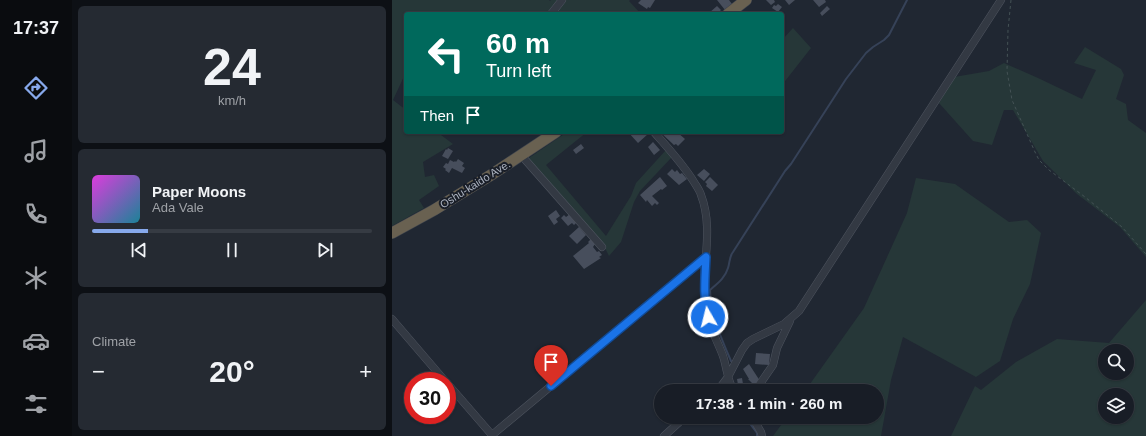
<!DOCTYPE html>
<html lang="en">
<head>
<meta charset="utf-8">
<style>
	body { margin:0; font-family:Arial,sans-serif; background:#252a32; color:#f1f3f6; height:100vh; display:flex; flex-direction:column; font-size:15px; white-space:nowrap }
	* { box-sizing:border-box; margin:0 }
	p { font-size:13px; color:#9fa2a7 }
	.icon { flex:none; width:22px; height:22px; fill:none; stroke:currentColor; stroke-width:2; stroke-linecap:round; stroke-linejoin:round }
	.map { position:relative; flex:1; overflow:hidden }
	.panel { display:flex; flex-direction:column; gap:6px; padding:6px; background:#0d1015; width:320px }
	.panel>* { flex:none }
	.hud { position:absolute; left:12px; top:12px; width:380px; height:122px; border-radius:4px; box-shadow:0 1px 3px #0004,0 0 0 1px #363b43; background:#00695c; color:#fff; overflow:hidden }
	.controls { position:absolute; left:706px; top:344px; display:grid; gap:8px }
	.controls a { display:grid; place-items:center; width:36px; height:36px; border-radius:50%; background:#181d26; box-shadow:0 1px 3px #0004,0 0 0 1px #363b43; font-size:20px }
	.speed { position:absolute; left:12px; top:372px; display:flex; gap:8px; font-size:20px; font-weight:700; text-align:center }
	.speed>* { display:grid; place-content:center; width:52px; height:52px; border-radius:50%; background:#181d26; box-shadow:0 1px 3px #0004,0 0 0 1px #363b43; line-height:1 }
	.speed .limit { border:6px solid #d22; background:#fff; color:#111 }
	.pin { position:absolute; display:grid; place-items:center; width:34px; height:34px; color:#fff; margin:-41px -17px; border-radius:50% 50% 50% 0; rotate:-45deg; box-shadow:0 0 4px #0007 }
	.pin .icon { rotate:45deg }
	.me { position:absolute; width:44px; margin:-22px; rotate:352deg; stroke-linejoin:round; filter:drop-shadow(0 0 3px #0008) }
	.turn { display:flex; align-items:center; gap:14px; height:84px; padding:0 16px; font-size:18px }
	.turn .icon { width:52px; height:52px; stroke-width:2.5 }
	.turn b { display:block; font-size:28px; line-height:34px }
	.then { display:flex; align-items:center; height:38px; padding:0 16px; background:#0003; gap:8px; font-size:15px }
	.big { font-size:30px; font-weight:800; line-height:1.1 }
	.panel .card { flex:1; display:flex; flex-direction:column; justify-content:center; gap:6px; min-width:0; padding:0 14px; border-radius:6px; background:#252a32 }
	.panel .dial { align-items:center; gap:0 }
	.dial b { font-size:52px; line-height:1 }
	.song { display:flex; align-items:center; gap:12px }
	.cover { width:48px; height:48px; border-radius:6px; background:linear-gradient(135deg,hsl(300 70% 55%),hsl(190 70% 35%)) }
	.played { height:4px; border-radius:2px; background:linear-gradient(90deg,#87a9ec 20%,#363b43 20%) }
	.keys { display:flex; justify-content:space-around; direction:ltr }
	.heat { display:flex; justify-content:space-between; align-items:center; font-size:22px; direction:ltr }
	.trip { position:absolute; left:262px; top:384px; width:230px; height:40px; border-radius:20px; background:#181d26; box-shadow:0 1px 3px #0004,0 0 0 1px #363b43; font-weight:800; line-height:40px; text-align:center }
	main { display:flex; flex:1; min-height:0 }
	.dock { display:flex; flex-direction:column; width:72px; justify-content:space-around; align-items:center; background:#0a0c0f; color:#9fa2a7 }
	.dock .icon { width:28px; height:28px }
	.dock .on { color:#87a9ec }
	.dock b { font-size:18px; color:#f1f3f6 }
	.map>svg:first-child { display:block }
</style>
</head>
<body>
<main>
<nav class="dock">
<b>17:37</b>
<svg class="icon on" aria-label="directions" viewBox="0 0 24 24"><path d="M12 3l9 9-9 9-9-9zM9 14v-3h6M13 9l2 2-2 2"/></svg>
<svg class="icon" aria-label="music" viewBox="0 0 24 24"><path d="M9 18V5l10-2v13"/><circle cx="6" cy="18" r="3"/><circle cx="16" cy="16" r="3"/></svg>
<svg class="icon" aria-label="phone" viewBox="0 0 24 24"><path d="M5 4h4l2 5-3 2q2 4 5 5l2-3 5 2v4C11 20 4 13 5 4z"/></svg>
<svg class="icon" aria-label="climate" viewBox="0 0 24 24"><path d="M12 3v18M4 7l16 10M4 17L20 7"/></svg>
<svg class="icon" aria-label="car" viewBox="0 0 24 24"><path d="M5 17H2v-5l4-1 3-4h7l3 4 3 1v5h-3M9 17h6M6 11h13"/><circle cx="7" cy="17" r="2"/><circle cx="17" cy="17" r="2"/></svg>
<svg class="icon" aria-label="filters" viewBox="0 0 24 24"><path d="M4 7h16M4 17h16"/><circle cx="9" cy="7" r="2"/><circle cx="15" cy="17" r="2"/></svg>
</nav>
<section class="panel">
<div class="card dial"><b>24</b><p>km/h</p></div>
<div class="card">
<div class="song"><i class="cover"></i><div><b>Paper Moons</b><p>Ada Vale</p></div></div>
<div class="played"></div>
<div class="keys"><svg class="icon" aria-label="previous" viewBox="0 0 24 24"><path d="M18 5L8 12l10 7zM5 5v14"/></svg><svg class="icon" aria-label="pause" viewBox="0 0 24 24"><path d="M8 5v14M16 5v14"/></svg><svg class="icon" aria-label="next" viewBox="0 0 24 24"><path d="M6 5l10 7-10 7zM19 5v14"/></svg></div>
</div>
<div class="card"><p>Climate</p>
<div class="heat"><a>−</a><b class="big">20°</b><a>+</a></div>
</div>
</section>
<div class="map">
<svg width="754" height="436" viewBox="0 0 754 436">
	<rect width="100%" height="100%" fill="#202732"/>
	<!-- green -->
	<path fill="#263738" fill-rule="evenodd" d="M0,0H157L158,1L159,0H238L237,1L249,14H14V72L1,100L14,110V132H45L61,144L31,162L33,177L42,175L47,186L27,200L32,208L0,226Z
		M401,28L419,48L390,85V40Z
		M693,47L729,69L732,75L724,99L734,104L736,120L754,133V257L728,227L685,194L651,161L621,110H612L600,145L581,141L547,103L562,77L597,71L612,63L646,78L690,99L704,70L682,63Z
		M175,132H195L154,165L214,236L239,196L244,183L274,150L280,157L248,191L242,202L229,242L217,256L213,248L134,160Z
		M524,178L563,184L617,222L635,220L649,233L638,284L621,319L608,361L584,377L511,337L499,380L489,436H381L395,417H485V391H413L472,308L515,213Z
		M754,300V436H559L583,386L589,390L624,362L665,339L717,343ZM713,351H735V373H713ZM713,395H735V417H713Z"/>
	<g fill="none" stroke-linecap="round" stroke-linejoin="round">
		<!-- stream -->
		<path stroke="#364258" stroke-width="2" d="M339,361C329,338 319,315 318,290C326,283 333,278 336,268C338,262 337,257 341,252L393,171L399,164L454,79L474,53L481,47L492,40L497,35L515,0
			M353,417L365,433V436"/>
	</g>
	<!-- building -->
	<path fill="#474e5c" d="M249,0H263L258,8L256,7L255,9L246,3Z
		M325,0H337L340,4L333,10Z
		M374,0H382L383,2L379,5Z
		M393,0H403L397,5Z
		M421,0H433L434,2L427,7Z
		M386,4L390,7L386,12L380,8L382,5L384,6Z
		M325,6L329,10L325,14H318L317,13Z
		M435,6L438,9L430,16L428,13Z
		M236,132H254L256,134L246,143Z
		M268,132H285L293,139L286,146L284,144L282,145Z
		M261,142L268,150L262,155L256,147Z
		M189,144L192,148L184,154L181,150Z
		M56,148L61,151L56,159L50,156L54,149L55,150Z
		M66,159L72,163L70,166L73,168L70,173L60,168L57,173L53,170L54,169L51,167L54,163L56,164L58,160L62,162L63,161L64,162Z
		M280,169L283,172L285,170L288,174L290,173L295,179L287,185L275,174Z
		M312,169L318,174L312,181L305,175Z
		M268,177L275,186L270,190L269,189L260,196L267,203L265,205L263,203L260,206L255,200L254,202L248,195Z
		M318,177L326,185L320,191L314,186L315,184L313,182Z
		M164,210L168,216L164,219L166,222L162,225L156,216Z
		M178,214L185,222L182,225L180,223L176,226L169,218L172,215L174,217Z
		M187,227L194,235L185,244L177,236Z
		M199,239L203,244L201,247L205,252L207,251L210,255L207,257L209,258L192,269L181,256L197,243L196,242Z
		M364,353L378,354L377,365L363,364Z
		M357,364L368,381L364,385L362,383L361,384L356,379H357L351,369Z
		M350,378L351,384L346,385L345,379Z"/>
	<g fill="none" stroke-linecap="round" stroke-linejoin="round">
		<defs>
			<path id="minor" d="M159,14L170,0
				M262,132C276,148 291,164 302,182C305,187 308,191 309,195C323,231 308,271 313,308C316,325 325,340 331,356C335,368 335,380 342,391
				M129,155L210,247
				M0,319L53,381
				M55,383L100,435L314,257
				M323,391L330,385L336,377L350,350L355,343L361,339L392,324L407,311L609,0
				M363,391L381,365L385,348L398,321
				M360,417L369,432L370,436
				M272,436L293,417"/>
			<path id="highway" d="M336,14L354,0
				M0,233L42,210L99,175L164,132"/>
		</defs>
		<!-- minor casing -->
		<use href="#minor" stroke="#4e545f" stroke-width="8"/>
		<!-- highway casing -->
		<use href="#highway" stroke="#3e444e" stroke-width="12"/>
		<!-- path -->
		<path stroke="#445255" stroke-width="1" stroke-dasharray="3 3" stroke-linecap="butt" d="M619,0L616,30L615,71L620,100L643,152L647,160L657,170L693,197L730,227L754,254"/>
		<!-- minor -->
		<use href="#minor" stroke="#333943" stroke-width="7"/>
		<!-- highway -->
		<use href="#highway" stroke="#696151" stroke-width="11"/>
	</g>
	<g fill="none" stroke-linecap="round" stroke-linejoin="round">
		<defs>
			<path id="route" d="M159,386L314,257C313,277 311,298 316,317"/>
		</defs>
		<!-- route casing -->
		<use href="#route" stroke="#114b97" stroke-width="10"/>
		<!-- route -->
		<use href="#route" stroke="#1a73e8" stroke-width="7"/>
	</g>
	<g text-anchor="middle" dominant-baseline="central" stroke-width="4" stroke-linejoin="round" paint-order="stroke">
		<!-- street labels -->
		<g font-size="11" fill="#adb4c1" stroke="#191e28">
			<text transform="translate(83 184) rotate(-32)">Oshu-kaido Ave.</text>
		</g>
	</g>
</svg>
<div class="controls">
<a><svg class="icon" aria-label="search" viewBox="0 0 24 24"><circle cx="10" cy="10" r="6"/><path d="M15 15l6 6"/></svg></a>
<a><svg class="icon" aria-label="layers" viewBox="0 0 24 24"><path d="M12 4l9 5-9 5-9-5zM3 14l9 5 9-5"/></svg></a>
</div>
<div class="speed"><div class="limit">30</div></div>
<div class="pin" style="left:159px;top:386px;background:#d93025"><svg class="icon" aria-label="arrive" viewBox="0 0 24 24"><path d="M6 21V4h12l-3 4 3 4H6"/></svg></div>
<svg class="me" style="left:316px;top:317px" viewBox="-20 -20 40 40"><circle r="17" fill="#1a73e8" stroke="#fff" stroke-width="3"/><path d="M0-11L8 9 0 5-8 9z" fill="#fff"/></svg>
<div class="trip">17:38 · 1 min · 260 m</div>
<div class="hud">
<div class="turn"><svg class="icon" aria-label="left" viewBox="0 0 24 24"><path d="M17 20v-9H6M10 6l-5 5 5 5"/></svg><div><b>60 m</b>Turn left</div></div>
<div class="then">Then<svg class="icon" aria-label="arrive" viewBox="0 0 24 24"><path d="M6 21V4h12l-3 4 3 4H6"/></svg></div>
</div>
</div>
</main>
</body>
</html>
